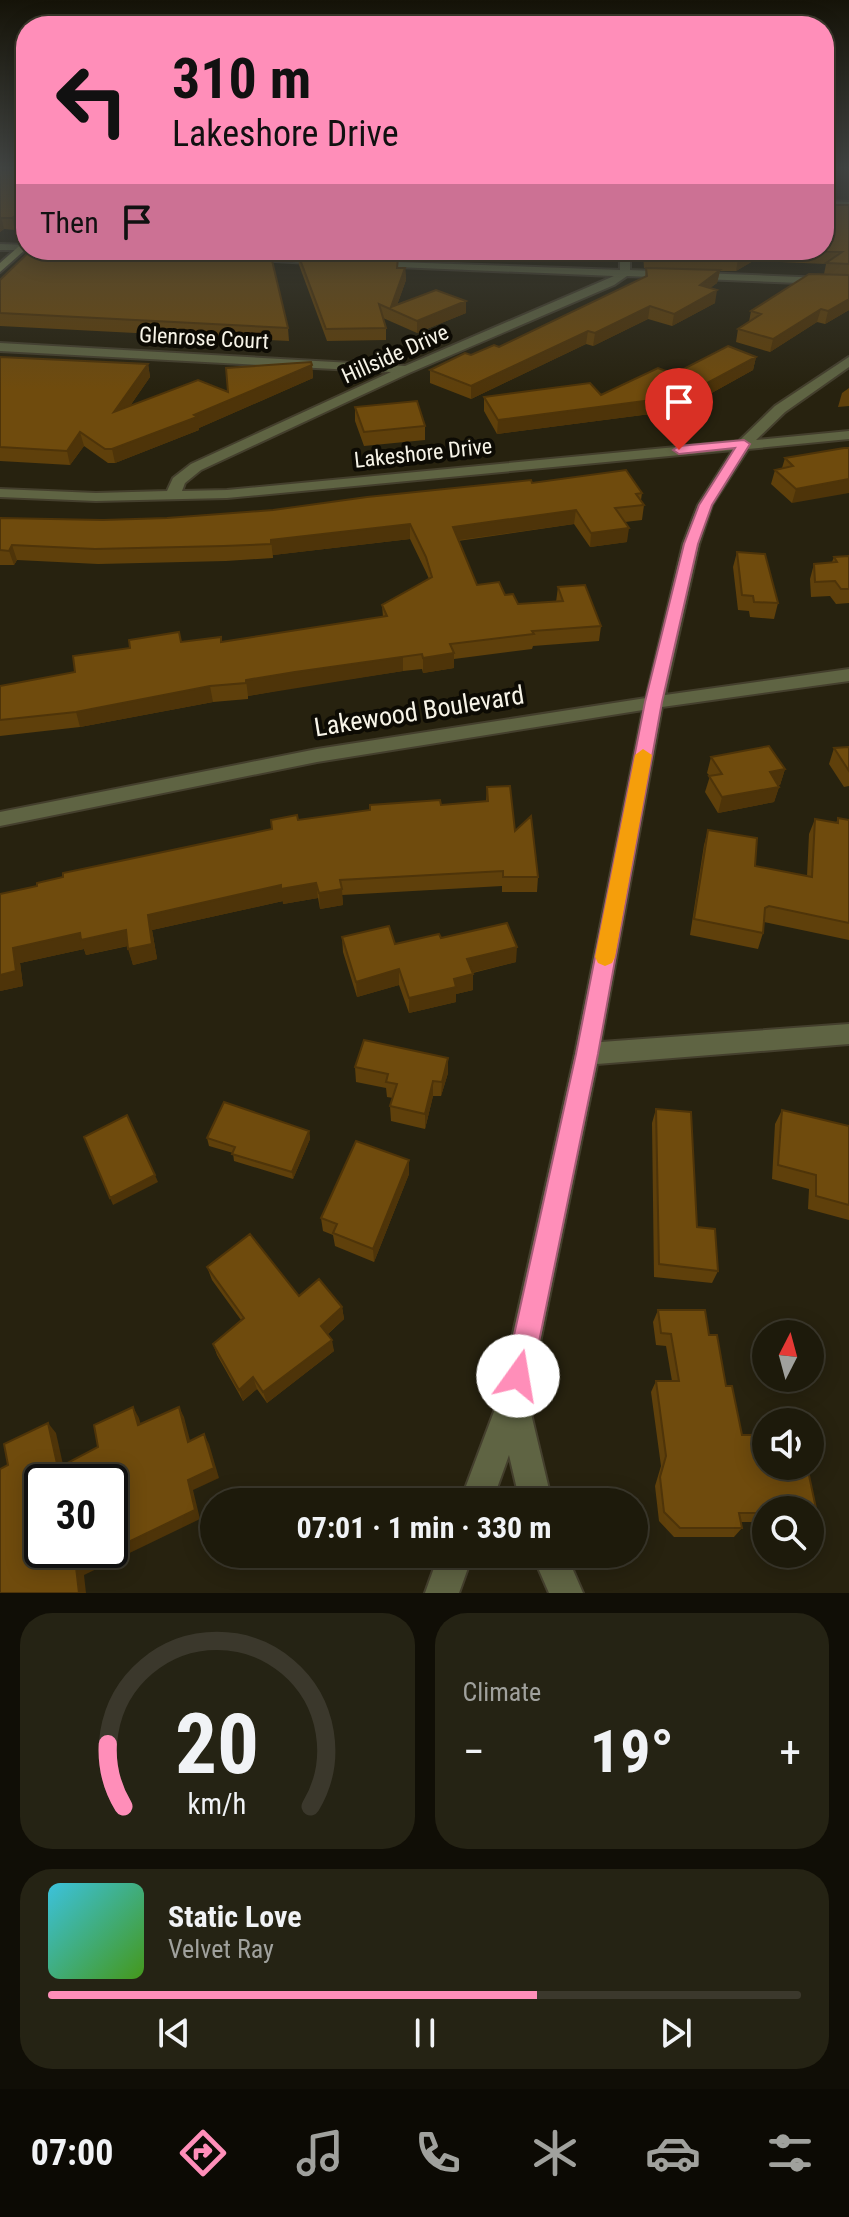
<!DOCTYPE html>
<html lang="en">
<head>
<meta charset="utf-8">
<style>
	body { margin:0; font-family:"Roboto Condensed",sans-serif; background:#252314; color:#f1f3f6; height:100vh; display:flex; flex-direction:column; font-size:30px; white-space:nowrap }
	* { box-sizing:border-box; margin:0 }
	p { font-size:26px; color:#a0a19d }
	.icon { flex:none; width:44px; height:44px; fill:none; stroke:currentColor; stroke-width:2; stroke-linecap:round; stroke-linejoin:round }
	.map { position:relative; height:1593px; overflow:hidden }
	.sheet { display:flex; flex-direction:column; gap:20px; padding:20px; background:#100e06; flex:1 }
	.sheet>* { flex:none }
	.top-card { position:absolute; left:16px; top:16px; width:818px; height:244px; border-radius:32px; box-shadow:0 4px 20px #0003,0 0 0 2px #3b382c; background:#ff8eb9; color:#111; overflow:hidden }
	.needle { width:52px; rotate:6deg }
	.controls { position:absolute; left:752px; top:1320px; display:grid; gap:16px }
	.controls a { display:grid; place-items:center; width:72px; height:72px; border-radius:50%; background:#1d1a0b; box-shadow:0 4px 20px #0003,0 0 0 2px #3b382c; font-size:40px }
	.speed { position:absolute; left:24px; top:1464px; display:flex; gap:16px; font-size:40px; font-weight:700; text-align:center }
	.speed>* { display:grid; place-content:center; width:104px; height:104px; border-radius:50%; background:#1d1a0b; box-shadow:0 4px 20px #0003,0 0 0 2px #3b382c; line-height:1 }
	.speed .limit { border:4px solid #111; border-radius:12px; background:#fff; color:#111 }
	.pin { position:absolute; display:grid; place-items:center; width:68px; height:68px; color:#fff; margin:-82px -34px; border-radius:50% 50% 50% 0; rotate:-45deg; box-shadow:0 0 8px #0007 }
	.pin .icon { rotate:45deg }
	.me { position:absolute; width:88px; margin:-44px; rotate:13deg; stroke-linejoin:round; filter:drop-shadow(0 0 6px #0008) }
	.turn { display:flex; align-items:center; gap:28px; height:168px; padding:0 24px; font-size:36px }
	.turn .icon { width:104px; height:104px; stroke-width:2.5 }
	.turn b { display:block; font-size:56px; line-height:68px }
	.then { display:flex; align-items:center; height:76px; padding:0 24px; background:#0003; gap:16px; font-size:30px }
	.big { font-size:60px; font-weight:700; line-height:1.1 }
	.sheet .card { flex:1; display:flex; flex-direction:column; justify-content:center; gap:12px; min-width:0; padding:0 28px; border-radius:32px; background:#252314 }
	.sheet .dial { align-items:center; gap:0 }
	.dial svg { height:208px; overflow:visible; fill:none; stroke:#3b382c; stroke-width:7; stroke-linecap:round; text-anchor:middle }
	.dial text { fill:#f1f3f6; stroke:none }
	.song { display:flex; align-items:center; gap:24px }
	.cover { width:96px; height:96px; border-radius:12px; background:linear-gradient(135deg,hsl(190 70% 55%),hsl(100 70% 35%)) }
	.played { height:8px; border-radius:4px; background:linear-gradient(90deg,#ff8eb9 65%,#3b382c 65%) }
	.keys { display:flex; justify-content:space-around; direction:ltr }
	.heat { display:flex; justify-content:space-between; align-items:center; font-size:44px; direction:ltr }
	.sheet .tiles { flex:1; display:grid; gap:20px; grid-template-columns:1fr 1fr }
	.card:last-child { grid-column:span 2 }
	.trip { position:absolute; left:200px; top:1488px; width:448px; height:80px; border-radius:40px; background:#1d1a0b; box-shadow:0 4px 20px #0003,0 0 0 2px #3b382c; font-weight:700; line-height:80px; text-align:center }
	.dock { display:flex; height:128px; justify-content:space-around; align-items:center; background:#0c0a04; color:#a0a19d }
	.dock .icon { width:56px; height:56px }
	.dock .selected { color:#ff8eb9 }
	.dock b { font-size:36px; color:#f1f3f6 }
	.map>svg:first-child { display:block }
</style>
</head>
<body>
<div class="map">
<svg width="849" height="1593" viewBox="0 0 849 1593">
	<rect width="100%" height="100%" fill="#27220f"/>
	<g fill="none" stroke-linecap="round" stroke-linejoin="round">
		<defs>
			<path id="minor" d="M824,201L849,202V208L824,207Z
				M0,244L26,245V250H30H0Z
				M620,250H630V270L849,279V285L627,276L614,285L409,373L201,470L185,483L182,491L227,490L739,441L775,406L849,357V367L785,412L756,440L849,431V439L748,449L712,505L699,544L665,695L849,669V681L662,707L601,1042L849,1024V1044L597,1064L528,1401L552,1502H520L509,1455L492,1502H460L498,1401L575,1054L643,710L317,762L0,826V812L317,749L646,698L683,544L698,505L733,450L227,498L96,501L0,497V489L96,493L167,491L173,478L191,464L391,372L0,351V343L405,366L614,276L373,266L368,263L369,261L620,270Z
				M245,254L325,258L330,261L325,264L241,259L240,257Z
				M439,1554H473L459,1593H425Z
				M532,1554H566L583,1593H549Z"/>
			<path id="secondary" d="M26,240V249L0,272V263Z"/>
		</defs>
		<!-- minor casing -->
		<use href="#minor" stroke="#443f2d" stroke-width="4"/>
		<!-- secondary casing -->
		<use href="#secondary" stroke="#443f2d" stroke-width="4"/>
		<!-- minor -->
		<use href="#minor" fill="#5f6443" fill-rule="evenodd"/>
		<!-- secondary -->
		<use href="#secondary" fill="#828954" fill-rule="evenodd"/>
	</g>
	<!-- wall -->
	<path fill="#5f400b" d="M0,167H26L15,230L4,229L0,232V170H24L0,169Z
		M849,205V310L825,324L817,322L770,352L736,342L738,329L749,322L751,311L824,274L826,264L753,261L736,271H720L717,283L710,288L715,303L672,326L648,319L593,346L586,344L471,399L430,383V370L499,347L645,277L646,268H644L643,254L633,253L631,250H824Z
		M224,250H400L399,257Z
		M485,250H617V252L591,251V254Z
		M298,254L398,258V268H405L406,280L397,305L466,313L417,333L383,318L386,328V340L327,341L299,265Z
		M0,280L288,328L289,341L0,326Z
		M0,357L148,364L150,377L130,406L228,392L312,365L313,378L199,428V430L115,463H108L84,446L70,465L0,461Z
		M756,357L753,370L681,410L497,434L484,411V397L601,395L674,374Z
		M849,388V406L838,407L842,393Z
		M355,407L425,426V440L364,446L355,421Z
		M844,448L792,503L771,484L775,470L782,468L785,458Z
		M532,483L642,493L641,500L644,505L642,520L625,522L627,542L590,547L574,524L458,541L477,585L505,595L518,604L556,602L558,587L601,626L599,641L533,646L532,649L454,659V668L423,673L422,669L403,671L297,687L248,696V699L213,702L80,727L0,736V686L75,672L181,642H221L383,617L382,605L429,579L426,572L410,539L273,555V558L226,561L98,564L17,560L14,565H0V518L103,520L167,518L273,510Z
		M737,552L778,603L774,619L750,617L749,611L738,610L733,567Z
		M849,556V603L836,604L830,596L811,597L810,579L814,564L832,562L834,557Z
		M849,747V786L844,787L829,764L834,748Z
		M711,757L785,769L780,785H778L779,787L774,802L718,813L705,792L710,776L707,773Z
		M487,787L515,831L538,877L537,892H502V886L342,895L343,905L320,909L318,898L283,904V901L152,930L157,959L133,965L128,946L86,955L84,949L20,963L23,986L0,991V894L37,886L63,877L272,829L298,820L441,805L486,802Z
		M838,818L849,820V940L764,922L763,933L758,949L690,935L704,845L708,830L755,866L807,876L809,834L815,819L836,823Z
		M342,937L395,944L441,938L516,962L473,973V990L456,994V1002L409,1013L399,985L357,997L343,952Z
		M355,1067L448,1073L441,1096H433L425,1129L391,1121L390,1106L393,1098L387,1097L386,1088L356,1082Z
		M656,1109L697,1227L718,1271L712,1283L654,1277L652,1123Z
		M782,1110L849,1126V1220L808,1209L809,1189L772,1179L775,1124Z
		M309,1131L310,1139L293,1179L234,1161L233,1153L209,1146L207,1138Z
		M409,1160V1174L374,1262L335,1246L333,1235L323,1231L321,1218Z
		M207,1267L299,1296L342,1307L344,1319L328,1334L334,1351L267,1403L257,1389L243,1401L217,1355L213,1344L241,1320L212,1280Z
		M658,1310L709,1335L766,1510V1522H740L742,1528L734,1537H674L659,1521L655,1486L661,1466L651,1392L656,1381H672L666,1346L656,1345L653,1322Z"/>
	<!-- shaded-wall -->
	<path fill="#4e3409" d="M26,208V222L15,230L12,218Z
		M1,217L4,229L0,232V218Z
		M753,250H755L753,261L736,271L738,259Z
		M405,268L406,280L395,311L391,307Z
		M720,270L717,283L698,297L700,285Z
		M717,290L715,303L672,326L674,314Z
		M849,299V310L825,324L828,311Z
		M466,301V313L417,333V321Z
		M650,306L648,319L593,346L595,333Z
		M821,309L817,322L770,352L773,339Z
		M588,331L586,344L471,399V386Z
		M756,357L753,370L681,410L497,434L498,420Z
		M148,364L150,377L116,426L114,412Z
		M312,365L313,378L199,428V430L115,463L112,449L194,415Z
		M80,432L84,446L70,465L67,451Z
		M849,479V493L792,503L796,489Z
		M576,510L574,524L452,541L453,527Z
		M410,524V539L273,555V558L271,540Z
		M629,528L627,542L590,547L591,533Z
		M12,545L17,560L14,565L9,551Z
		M454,653V668L423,673V658Z
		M403,656V671L248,696L246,680Z
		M210,686L213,702L80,727L76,712Z
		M785,769L780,785L765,787L770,772Z
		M779,787L774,802L718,813L722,797Z
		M316,883L318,898L283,904L281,889Z
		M281,885L283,901L152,930L157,959L133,965L128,949L148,915Z
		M342,889L343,905L320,909L319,893Z
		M126,930L131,945L86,955L84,949L20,963L23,986L0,991V975L13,948L80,933Z
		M517,947L516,962L466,974L467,959Z
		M399,969V985L357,997L356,982Z
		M473,974V990L456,994V1002L409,1013V998L454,979Z
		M448,1058V1073L441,1096L442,1082Z
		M433,1081V1096L425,1129V1114Z
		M309,1131L310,1139L293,1179L292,1172Z
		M409,1160V1174L374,1262L373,1249Z
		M155,1175L158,1182L113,1205L110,1198Z
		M342,1307L344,1319L323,1338L321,1326Z
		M332,1340L334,1351L267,1403L263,1392Z
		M253,1377L257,1389L243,1401L239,1390Z
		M133,1407L139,1418L144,1436L138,1425Z
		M179,1407L184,1417L193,1452L188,1442Z
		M48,1423L56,1433L66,1478L58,1468Z
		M204,1434L209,1444L219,1478L193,1490L200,1519L84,1575L86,1593H79L76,1567L188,1480Z"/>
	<!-- building -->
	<path fill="#6f4b0d" stroke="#4e3409" stroke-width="2" fill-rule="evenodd" d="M24,167H26V208L12,218H0V170H24Z
		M824,205H849V264L826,263L842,252L785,250H824Z
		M31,250H223L270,252L288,328L0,313V280Z
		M645,250H753L738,259L646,255Z
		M298,254L398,258L397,268H405L391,307L436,290L466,301L417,321L379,304L386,328L326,329Z
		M646,268L720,270L700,285L717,290L674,314L650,306L595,333L588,331L471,386L430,370L465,353L471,355L494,345L499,347L647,276Z
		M809,274L849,275V299L828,311L821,309L773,339L738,329L761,314L751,311Z
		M728,346L756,357L683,396L498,420L484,397L590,383L601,395L658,368L674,374Z
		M0,357L148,364L114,412L198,380L228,392L226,368L311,362L312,365L194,415L197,417L112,449H105L80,432L67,451L0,447Z
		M417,401L425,426L364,432L355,407Z
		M844,448H849V479L796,489L775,470L793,466L785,458Z
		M626,470L642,493L636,494L644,505L615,508L629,528L591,533L576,510L453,527L477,585L499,582L505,595L513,594L518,604L563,601L558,587L585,585L601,626L532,631L534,634L450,644L454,653L423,658L422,654L295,672L246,680V683L210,686L76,712L0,720V686L75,672L73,656L130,648L129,640L179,632L181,642L221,637V642L387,616L382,605L432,577L426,557L410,524L271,540V544L224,546L95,549L12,545L9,551L0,550V518L103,520L167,518L273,510L367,497L531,480L532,483Z
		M737,552L765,554L778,603L754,602L753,596L742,595Z
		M849,556V589H841L835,581L815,582L814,564L837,562L834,557Z
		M769,746L785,769L770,772L779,787L722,797L709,776L722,774L711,757Z
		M849,747V771L834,748Z
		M510,786L515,831L531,816L538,877H503V871L340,880L342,889L319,893L316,883L281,889V885L148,915L152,944L128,949L126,930L81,940L80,933L13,948L16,971L0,975V894L37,886V883L63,877V873L272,829L271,820L297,815L298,820L370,810V805L440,800L441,805L488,801L487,787Z
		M838,818L849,820V923L769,906L765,908L763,933L694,919L708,830L757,838L755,866L812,877L815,819L838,823Z
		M507,923L517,947L467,959L473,974L454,979L456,987L409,998L399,969L356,982L342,937L389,926L395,944L439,934L441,938Z
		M364,1040L448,1058L442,1082L433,1081L425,1114L390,1106L397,1084L386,1082L388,1074L355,1067Z
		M224,1102L309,1131L292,1172L232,1154L235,1147L207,1138Z
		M656,1109L691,1112L697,1227L715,1229L718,1271L659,1264Z
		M782,1110L849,1126V1205L816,1196V1175L778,1165Z
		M127,1115L155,1175L110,1198L84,1137Z
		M356,1141L409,1160L373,1249L333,1233L337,1224L321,1218Z
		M250,1234L299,1296L319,1279L342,1307L321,1326L332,1340L263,1392L253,1377L239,1390L213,1344L244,1318L207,1267Z
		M658,1310H705L709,1335H717L726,1386H732L742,1435H758L759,1444H766V1466H807L817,1513H810V1510H766V1513H739L742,1528H680L664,1512L660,1477L666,1456L656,1381H679L671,1334L661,1333Z
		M133,1407L138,1425L179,1407L188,1442L204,1434L214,1468L188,1480L195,1510L76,1567L79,1593H0V1469L8,1465L4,1444L48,1423L58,1468L98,1447L94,1425ZM42,1482H110V1550H42Z"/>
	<!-- sky -->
	<linearGradient id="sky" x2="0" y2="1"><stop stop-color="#151308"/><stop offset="0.43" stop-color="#414442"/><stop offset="1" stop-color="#414442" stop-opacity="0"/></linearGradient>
	<rect width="849" height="390" fill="url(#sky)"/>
	<!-- route -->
	<path fill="#ff8eb9" stroke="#a65c78" stroke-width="2" d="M744,440L750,444L712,505L698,544L662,702L598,1054L532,1376L528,1386L518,1390L509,1386L505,1376L576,1054L645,702L684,544L699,505L735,448L679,454L673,450L679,446Z"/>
	<!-- slow -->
	<path fill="#f59e0b" d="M643,749L652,755L615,957L612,963L605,966L598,963L595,957L635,755Z"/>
	<g text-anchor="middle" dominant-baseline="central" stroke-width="8" stroke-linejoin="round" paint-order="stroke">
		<!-- far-street labels -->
		<g font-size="22" fill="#f7f4e8" stroke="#0d0b04">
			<text transform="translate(204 338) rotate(3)">Glenrose Court</text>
			<text transform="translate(395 354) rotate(-24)">Hillside Drive</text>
			<text transform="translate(423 453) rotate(-6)">Lakeshore Drive</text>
		</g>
		<!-- street labels -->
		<g font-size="26" fill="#f7f4e8" stroke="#0d0b04">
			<text transform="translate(419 711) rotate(-9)">Lakewood Boulevard</text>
		</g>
	</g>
</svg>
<div class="controls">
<a><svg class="needle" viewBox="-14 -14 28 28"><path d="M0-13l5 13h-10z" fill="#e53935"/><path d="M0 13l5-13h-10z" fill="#a0a19d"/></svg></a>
<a><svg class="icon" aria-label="sound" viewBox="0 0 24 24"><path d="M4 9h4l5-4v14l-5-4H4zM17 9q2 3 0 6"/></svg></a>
<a><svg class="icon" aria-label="search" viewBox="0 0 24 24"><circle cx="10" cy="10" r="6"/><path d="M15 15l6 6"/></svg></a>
</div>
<div class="speed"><div class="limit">30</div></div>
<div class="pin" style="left:679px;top:450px;background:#d93025"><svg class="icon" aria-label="arrive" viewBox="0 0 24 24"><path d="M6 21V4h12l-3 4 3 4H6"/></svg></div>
<svg class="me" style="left:518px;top:1376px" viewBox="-20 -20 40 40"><circle r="19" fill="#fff"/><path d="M0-13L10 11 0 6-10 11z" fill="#ff8eb9"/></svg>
<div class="trip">07:01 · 1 min · 330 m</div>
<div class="top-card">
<div class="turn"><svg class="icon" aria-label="left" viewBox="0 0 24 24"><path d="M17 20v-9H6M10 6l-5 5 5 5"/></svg><div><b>310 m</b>Lakeshore Drive</div></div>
<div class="then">Then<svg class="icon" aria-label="arrive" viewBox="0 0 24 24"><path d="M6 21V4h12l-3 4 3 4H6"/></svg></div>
</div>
</div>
<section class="sheet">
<div class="tiles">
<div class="card dial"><svg viewBox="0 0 100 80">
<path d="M14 69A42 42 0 1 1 86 69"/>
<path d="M14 69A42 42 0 0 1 8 45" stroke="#ff8eb9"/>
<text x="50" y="56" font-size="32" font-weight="700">20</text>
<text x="50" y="72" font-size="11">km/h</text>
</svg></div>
<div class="card"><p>Climate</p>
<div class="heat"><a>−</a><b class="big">19°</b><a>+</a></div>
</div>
<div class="card">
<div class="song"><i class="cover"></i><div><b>Static Love</b><p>Velvet Ray</p></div></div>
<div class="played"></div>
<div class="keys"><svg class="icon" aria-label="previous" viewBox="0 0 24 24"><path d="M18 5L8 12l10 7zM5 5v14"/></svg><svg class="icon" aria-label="pause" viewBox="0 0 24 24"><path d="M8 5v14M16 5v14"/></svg><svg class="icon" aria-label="next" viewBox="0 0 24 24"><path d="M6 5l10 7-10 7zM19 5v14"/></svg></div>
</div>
</div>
</section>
<nav class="dock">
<b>07:00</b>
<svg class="icon selected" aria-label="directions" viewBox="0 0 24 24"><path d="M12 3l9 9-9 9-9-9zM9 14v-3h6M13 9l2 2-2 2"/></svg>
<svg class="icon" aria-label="music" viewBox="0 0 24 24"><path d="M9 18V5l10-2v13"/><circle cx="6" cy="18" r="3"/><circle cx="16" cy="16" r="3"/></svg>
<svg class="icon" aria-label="phone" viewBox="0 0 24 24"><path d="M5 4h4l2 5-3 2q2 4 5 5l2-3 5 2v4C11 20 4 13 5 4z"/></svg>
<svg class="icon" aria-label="climate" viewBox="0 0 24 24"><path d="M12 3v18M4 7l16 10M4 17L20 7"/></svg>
<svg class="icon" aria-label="car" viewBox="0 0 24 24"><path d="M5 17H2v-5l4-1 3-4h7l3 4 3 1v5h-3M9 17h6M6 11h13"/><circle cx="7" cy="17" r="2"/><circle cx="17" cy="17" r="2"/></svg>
<svg class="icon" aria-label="filters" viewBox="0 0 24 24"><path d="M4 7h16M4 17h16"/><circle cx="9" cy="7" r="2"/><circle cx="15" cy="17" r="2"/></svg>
</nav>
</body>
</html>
